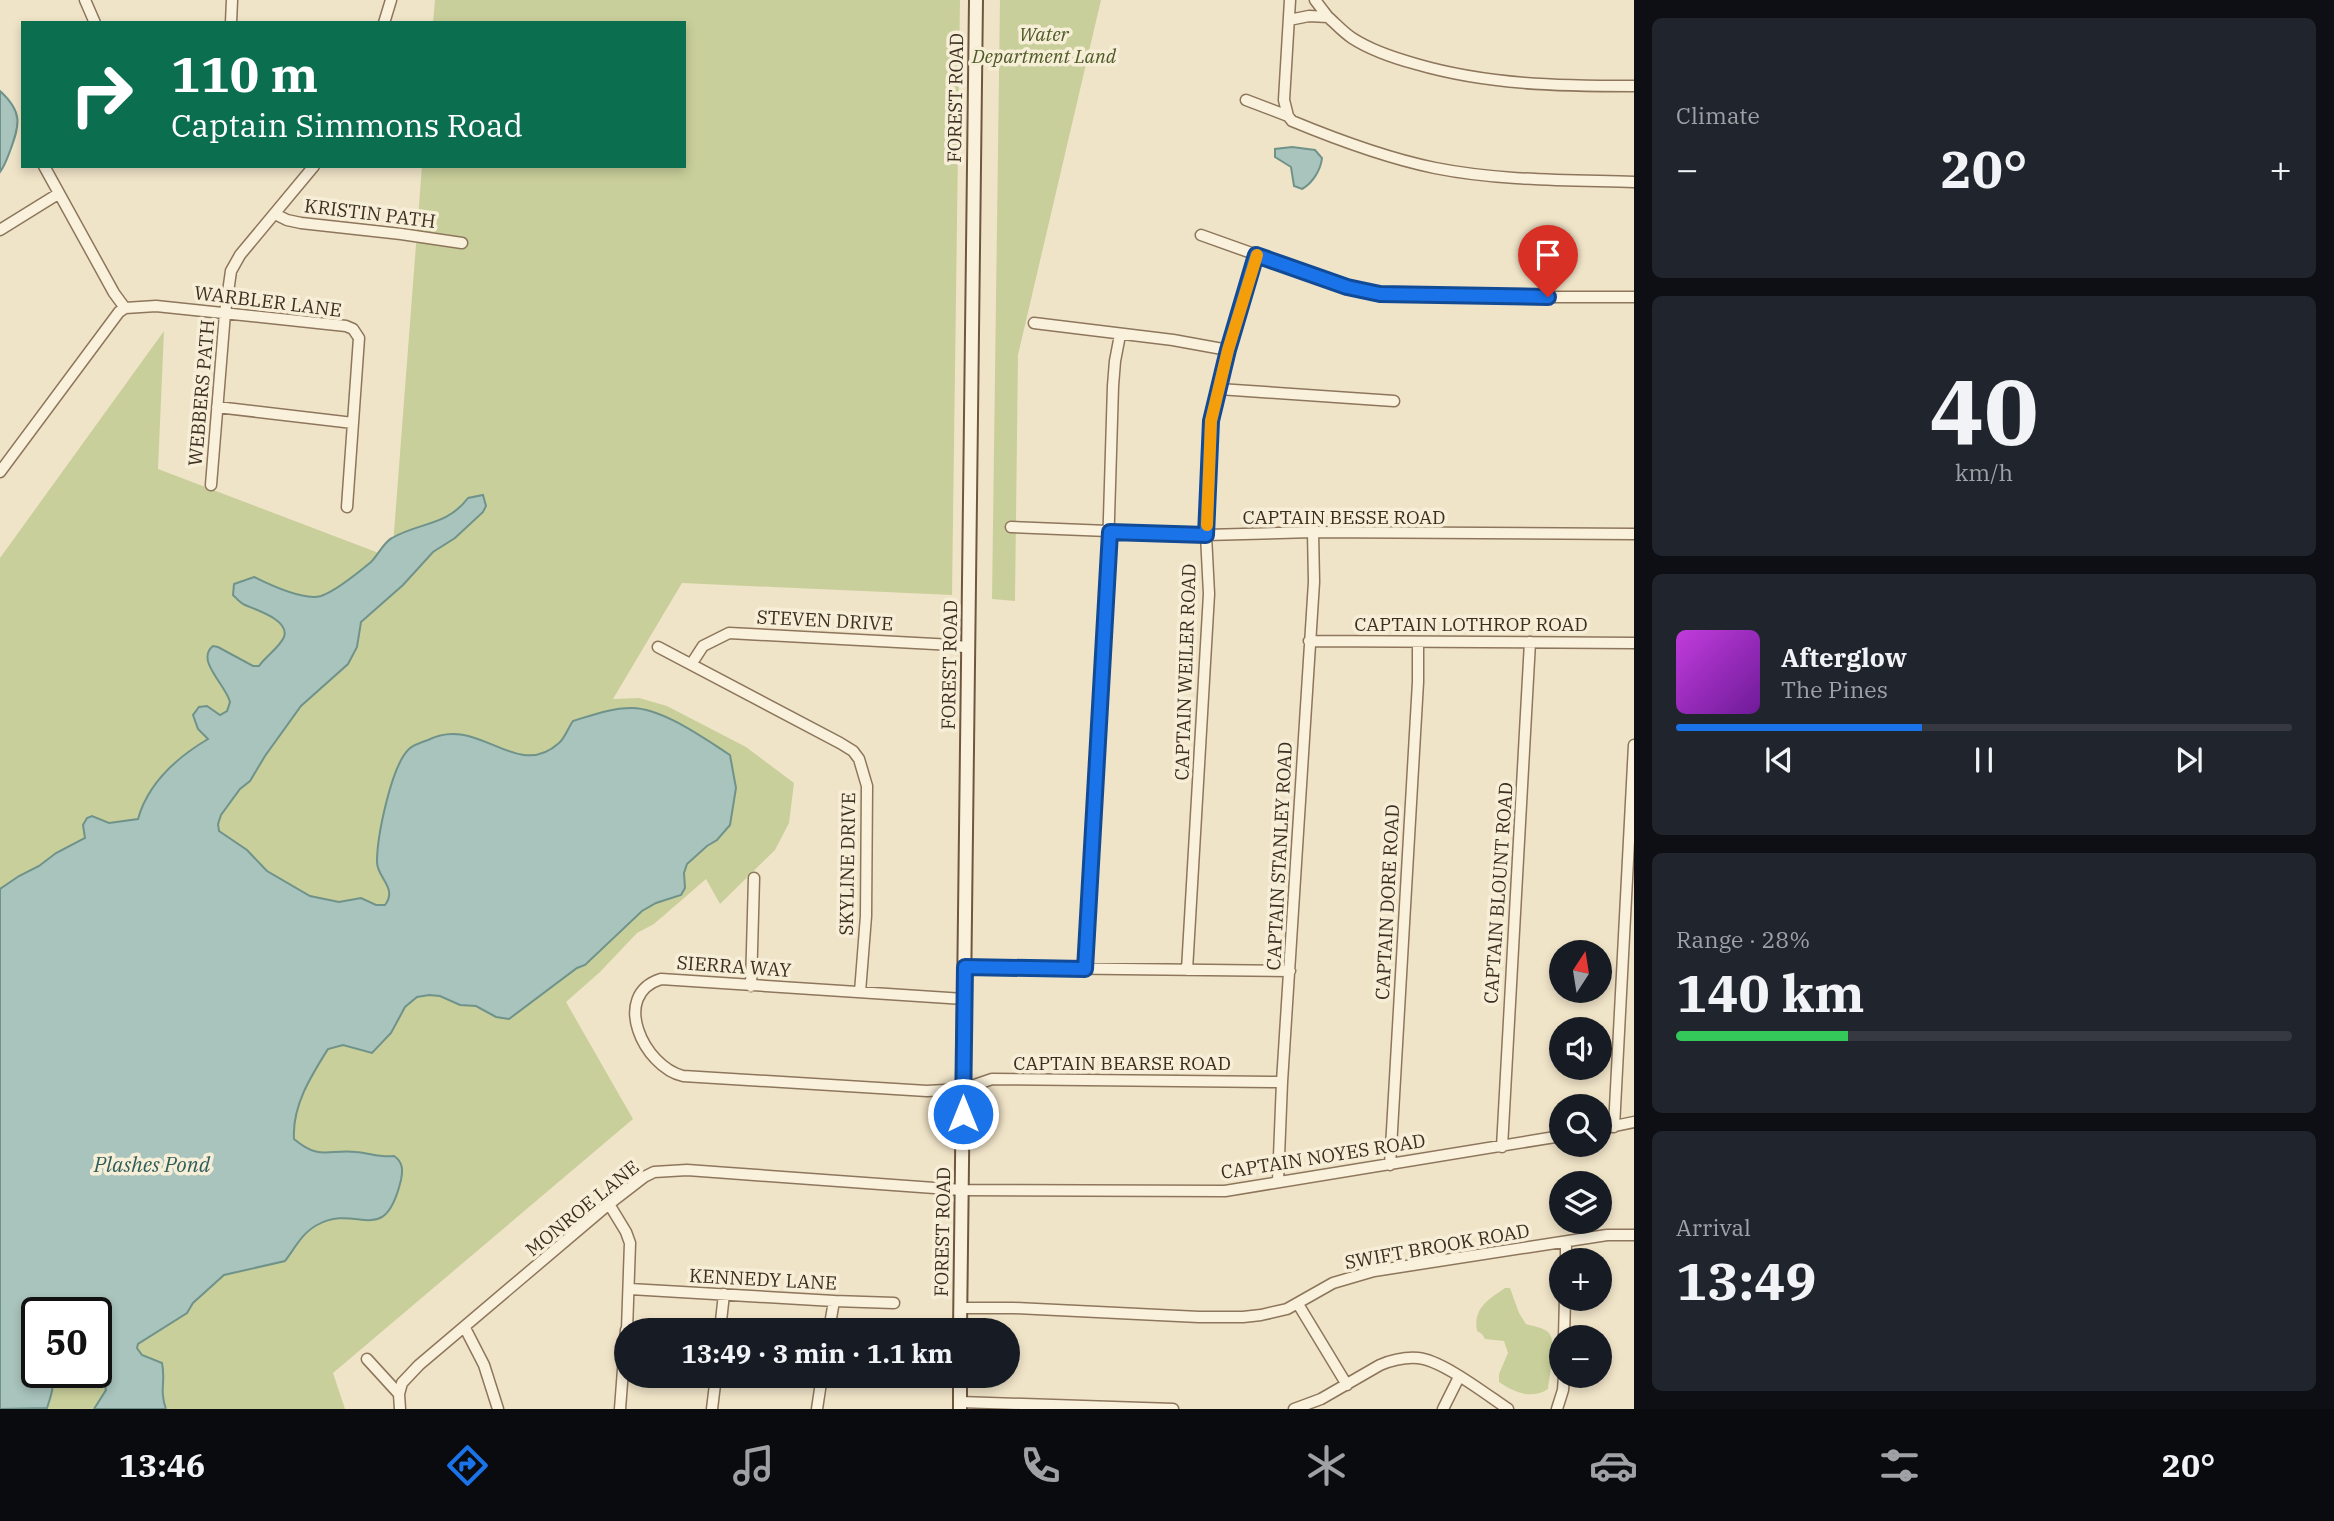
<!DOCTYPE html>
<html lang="en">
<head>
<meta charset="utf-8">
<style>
	body { margin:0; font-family:"IBM Plex Serif",serif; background:#20242c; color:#f1f3f6; height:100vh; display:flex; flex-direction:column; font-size:26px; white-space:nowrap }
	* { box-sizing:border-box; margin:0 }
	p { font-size:23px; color:#9ea1a6 }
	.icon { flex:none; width:38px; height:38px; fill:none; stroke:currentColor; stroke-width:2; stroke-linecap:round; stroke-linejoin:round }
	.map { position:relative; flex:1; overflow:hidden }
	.side { display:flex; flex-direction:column; gap:18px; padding:18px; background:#0d0f14; width:700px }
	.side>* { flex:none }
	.banner { position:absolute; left:21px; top:21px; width:665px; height:147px; border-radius:0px; box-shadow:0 4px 10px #0003; background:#0b6e4f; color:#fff; overflow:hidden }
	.needle { width:46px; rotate:12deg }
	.fabs { position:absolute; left:1549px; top:940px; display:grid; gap:14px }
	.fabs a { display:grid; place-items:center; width:63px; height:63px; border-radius:50%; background:#171b24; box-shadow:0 4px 10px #0003; font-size:35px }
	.speed { position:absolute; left:21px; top:1297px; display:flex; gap:14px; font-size:35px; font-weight:700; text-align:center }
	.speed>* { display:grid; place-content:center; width:91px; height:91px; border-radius:50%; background:#171b24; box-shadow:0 4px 10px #0003; line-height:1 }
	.speed .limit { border:4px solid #111; border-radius:10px; background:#fff; color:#111 }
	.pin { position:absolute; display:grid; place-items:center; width:60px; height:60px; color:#fff; margin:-72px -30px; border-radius:50% 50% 50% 0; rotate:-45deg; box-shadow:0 0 7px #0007 }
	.pin .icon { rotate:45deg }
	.me { position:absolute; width:77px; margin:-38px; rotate:0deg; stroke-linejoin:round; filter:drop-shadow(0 0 5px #0008) }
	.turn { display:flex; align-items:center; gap:24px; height:147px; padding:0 35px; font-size:32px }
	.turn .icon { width:91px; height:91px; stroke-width:2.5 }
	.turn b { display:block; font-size:49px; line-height:60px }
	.big { font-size:52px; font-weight:800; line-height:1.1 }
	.side .card { flex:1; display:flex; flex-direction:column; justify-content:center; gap:10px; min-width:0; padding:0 24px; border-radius:10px; background:#20242c }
	.side .dial { align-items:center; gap:0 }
	.dial b { font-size:91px; line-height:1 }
	.song { display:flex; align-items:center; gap:21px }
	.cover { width:84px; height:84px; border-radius:10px; background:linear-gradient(135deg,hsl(290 70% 55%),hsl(280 70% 35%)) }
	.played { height:7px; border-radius:4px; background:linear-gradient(90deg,#1a73e8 40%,#363941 40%) }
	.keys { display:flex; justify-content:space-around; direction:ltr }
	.heat { display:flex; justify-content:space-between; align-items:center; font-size:38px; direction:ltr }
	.charge { height:10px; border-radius:5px; background:linear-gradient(90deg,#34c759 28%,#363941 0) }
	.trip { position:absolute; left:614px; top:1318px; width:406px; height:70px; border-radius:35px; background:#171b24; box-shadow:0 4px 10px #0003; font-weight:800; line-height:70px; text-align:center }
	.tabs { display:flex; height:112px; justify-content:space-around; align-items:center; background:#090b0e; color:#9ea1a6 }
	.tabs .icon { width:49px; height:49px }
	.tabs .active { color:#1a73e8 }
	.tabs b { font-size:32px; color:#f1f3f6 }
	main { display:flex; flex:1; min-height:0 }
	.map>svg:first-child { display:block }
</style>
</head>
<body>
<main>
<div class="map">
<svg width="1634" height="1409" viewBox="0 0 1634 1409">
	<rect width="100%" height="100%" fill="#f0e4c8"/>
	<!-- green -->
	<path fill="#c9cf9b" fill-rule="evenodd" d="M435,0H960L952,595L682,583L613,699L639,698L667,706L746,747L794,783L789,823L775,850L720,904L706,879L654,924L637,933L600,972L566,1002L633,1119L333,1373L345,1409H0V558L164,331L158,469L392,558L422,166H684V23H433ZM37,1312H96V1372H37Z
		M1000,0H1101L1018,355L1015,601L992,599Z
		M1505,1288H1510L1519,1313L1526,1324C1532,1326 1542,1327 1548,1332C1558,1341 1549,1376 1548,1389C1532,1400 1513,1392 1499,1382V1374L1508,1353L1504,1341L1485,1339L1482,1334L1477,1331C1473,1308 1488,1300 1505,1288Z"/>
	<!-- water -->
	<path fill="#a9c4bc" stroke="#6f938a" stroke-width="2" d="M0,91C23,112 20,124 10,151C7,159 5,165 0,172Z
		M1292,147L1315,150L1322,158C1321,169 1313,183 1302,189L1294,186L1291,167L1275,157V149Z
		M483,495L486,506L483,512L455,538L433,552L403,585L361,622L357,647L348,664L301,706L265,756L250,781L240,789L221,815L218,824L219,831L247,850L267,871L310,896L339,902L361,898L376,905H385C398,888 377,878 377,862C377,837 391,766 409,749C413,745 422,742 428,740C479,714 516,782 559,743C565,738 568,728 573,721C592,715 611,708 632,708C662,708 705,739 730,755L736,788L730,825L717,840L707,846L687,864L684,873L685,888L681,895L656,903L642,911L585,965L577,968L509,1019L496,1017L476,1006L460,1005L440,996L429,995L417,997L405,1007L391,1033L372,1053L343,1045L328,1049C311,1076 292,1106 294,1139C320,1161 328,1149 356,1152C370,1153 380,1158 394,1156C403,1162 403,1170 401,1180C384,1250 358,1202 317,1225C302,1233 295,1248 285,1261L224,1275L193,1303L187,1313L138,1344L137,1348L142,1355L162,1363C166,1381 159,1390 166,1409H94L106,1390L103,1379L96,1364V1312H37V1372H52C55,1385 51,1396 47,1408L0,1409V889L19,876L39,866L56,853L85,838L83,825L87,818L92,816L109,823L138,819C148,783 176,758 208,739L198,729L193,715L199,707L207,706L220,715L227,711L230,702C226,685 195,660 213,646L218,647L253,666H259C266,656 279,648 284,637C290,620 256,610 245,605C240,603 237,599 233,595L234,584L254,577C270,585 303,601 321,596C336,591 359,572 371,562C378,555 384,542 392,538C420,522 447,526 468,498Z"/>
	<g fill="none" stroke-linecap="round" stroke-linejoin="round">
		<defs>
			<path id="street" d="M85,0L95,23
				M1315,0L1328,17
				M1289,20L1309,16L1328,17C1336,24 1343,32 1352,38C1372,51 1394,58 1416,64C1488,85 1560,86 1634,86
				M231,23L232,0
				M384,23L391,0
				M1246,100L1288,116L1292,121C1338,140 1386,158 1435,168C1500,181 1568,180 1634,182
				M1288,116L1284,100L1290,0
				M275,214L287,220L301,223L401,234L462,243
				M0,230L58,194
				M1201,235L1347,287L1380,294L1451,297H1634
				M125,308L156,306L346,326L353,329L359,338L347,507
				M1034,323L1173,340L1228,350
				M1219,389L1394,401
				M217,407L353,423
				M0,472L119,312L125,308L114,293L44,166
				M211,485L225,313L231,271L240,255L314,166
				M1011,527L1206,535L1313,532L1634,534
				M1309,641L1634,643
				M658,647L840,743L853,751L859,759L867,786L866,916L860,992
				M692,663L703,646L729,633L953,645L968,648
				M965,967L1290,971
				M1085,969L1106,616L1113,386L1115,361L1120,335
				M1187,970L1209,594L1206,535L1211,421L1228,350L1256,255
				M751,986L754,878
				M964,999L661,979C610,995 644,1067 683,1076L927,1091L963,1089L992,1079L1282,1082
				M1614,1127L1634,745
				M1600,1129L1634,1122
				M1502,1147L1530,642
				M1390,1165L1418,682V642
				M1278,1181L1282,1082L1314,582L1313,532
				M609,1204L626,1232L630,1243L627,1330
				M1566,1260V1242
				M630,1289L834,1301L894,1303
				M1298,1304L1347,1385
				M960,1308H1014L1199,1317H1243L1261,1315L1287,1309L1333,1283L1374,1271L1607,1235H1634
				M465,1328L484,1365L498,1409
				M720,1330L724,1294
				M829,1330L834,1301
				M1564,1337L1565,1298
				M367,1359L399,1394L400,1409
				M399,1394L402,1383L419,1365L609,1204L644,1177L654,1172L687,1170L728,1173L962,1190L1225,1191L1561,1136
				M960,1402L1173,1409
				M620,1409L626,1330
				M712,1409L716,1376
				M817,1409L822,1376
				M1294,1409L1321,1399L1380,1365C1392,1360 1406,1357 1418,1358C1442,1360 1487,1395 1508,1409
				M1443,1409L1459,1377
				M1557,1409L1563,1390L1564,1376"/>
			<path id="secondary" d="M960,1330L976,0
				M960,1409V1376"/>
		</defs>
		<!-- street casing -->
		<use href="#street" stroke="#8d765c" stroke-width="13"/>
		<!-- secondary casing -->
		<use href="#secondary" stroke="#6f573f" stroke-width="16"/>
		<!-- street -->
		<use href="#street" stroke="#faf1dc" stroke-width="10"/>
		<!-- secondary -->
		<use href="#secondary" stroke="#faf1dc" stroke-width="12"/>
	</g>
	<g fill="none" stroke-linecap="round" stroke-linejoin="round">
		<defs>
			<path id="route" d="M963,1114L965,967L1085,969L1110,532L1206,535L1211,421L1228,350L1256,255L1347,287L1380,294L1548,297"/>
		</defs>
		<!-- route casing -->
		<use href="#route" stroke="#114b97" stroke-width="18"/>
		<!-- route -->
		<use href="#route" stroke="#1a73e8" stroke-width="12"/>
		<!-- slow -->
		<path stroke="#f59e0b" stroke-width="12" d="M1207,525L1211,421L1228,350L1257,255"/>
	</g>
	<g text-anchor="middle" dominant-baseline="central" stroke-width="7" stroke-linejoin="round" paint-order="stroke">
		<!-- park labels -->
		<g font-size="19" font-style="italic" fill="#4d5a26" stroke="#f7eed8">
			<text x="1044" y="34">Water<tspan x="1044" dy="22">Department Land</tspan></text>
		</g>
		<!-- street labels -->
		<g font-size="19" fill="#3d2e20" stroke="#f7eed8">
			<text transform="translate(955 98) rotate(-89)">FOREST ROAD</text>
			<text transform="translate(370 213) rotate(7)">KRISTIN PATH</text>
			<text transform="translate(268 301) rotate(7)">WARBLER LANE</text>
			<text transform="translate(201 393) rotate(-85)">WEBBERS PATH</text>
			<text x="1344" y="517">CAPTAIN BESSE ROAD</text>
			<text transform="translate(825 620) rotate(3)">STEVEN DRIVE</text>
			<text x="1471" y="624">CAPTAIN LOTHROP ROAD</text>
			<text transform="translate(949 665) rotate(-89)">FOREST ROAD</text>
			<text transform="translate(1185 672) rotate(-88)">CAPTAIN WEILER ROAD</text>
			<text transform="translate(1279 856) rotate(-87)">CAPTAIN STANLEY ROAD</text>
			<text transform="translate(847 864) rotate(-89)">SKYLINE DRIVE</text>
			<text transform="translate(1498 893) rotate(-86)">CAPTAIN BLOUNT ROAD</text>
			<text transform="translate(1387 902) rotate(-87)">CAPTAIN DORE ROAD</text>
			<text transform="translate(734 966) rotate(4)">SIERRA WAY</text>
			<text x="1122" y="1063">CAPTAIN BEARSE ROAD</text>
			<text transform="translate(1323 1156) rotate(-9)">CAPTAIN NOYES ROAD</text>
			<text transform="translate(582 1208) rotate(-39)">MONROE LANE</text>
			<text transform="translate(942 1232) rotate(-89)">FOREST ROAD</text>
			<text transform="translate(1437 1246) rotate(-10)">SWIFT BROOK ROAD</text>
			<text transform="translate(763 1279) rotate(3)">KENNEDY LANE</text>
		</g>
		<!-- water labels -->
		<g font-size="21" font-style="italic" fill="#2f5d5a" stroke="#f7eed8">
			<text x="152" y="1164">Plashes Pond</text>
		</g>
	</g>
</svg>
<div class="fabs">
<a><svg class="needle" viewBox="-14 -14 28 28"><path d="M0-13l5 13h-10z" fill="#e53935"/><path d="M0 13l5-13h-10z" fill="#9ea1a6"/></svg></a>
<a><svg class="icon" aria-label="sound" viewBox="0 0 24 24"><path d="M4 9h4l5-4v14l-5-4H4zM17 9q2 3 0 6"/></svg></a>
<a><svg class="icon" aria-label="search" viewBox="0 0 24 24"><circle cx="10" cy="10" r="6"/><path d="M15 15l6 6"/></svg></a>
<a><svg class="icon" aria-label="layers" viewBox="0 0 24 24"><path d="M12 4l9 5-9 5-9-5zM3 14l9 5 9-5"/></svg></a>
<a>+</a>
<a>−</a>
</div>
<div class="speed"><div class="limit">50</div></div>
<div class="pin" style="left:1548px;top:297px;background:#d93025"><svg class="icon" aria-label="arrive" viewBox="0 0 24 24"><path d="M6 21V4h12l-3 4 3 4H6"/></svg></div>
<svg class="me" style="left:963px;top:1114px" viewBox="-20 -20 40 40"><circle r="17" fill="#1a73e8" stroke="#fff" stroke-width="3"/><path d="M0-11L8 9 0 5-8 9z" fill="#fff"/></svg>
<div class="trip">13:49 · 3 min · 1.1 km</div>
<div class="banner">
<div class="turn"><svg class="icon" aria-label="right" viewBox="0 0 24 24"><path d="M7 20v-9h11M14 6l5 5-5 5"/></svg><div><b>110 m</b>Captain Simmons Road</div></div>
</div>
</div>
<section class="side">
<div class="card"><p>Climate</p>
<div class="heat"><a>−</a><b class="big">20°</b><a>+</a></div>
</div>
<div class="card dial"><b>40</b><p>km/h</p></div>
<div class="card">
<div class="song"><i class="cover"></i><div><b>Afterglow</b><p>The Pines</p></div></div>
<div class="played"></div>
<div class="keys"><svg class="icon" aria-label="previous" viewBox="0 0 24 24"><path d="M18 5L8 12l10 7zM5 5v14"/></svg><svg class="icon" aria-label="pause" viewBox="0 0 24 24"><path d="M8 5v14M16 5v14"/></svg><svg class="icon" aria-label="next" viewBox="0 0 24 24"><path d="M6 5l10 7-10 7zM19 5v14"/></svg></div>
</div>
<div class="card"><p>Range · 28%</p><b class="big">140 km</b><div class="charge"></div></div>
<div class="card"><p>Arrival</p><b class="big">13:49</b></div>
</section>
</main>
<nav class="tabs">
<b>13:46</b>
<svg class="icon active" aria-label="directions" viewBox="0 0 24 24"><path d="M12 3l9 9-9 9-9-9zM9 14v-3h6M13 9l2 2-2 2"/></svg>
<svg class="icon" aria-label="music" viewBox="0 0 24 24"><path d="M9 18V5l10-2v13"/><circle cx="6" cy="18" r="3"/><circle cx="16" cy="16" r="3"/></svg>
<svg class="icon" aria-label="phone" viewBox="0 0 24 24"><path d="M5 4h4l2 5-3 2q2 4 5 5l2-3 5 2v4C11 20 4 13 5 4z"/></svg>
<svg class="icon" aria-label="climate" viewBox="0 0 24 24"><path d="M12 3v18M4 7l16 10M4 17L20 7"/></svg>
<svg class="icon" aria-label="car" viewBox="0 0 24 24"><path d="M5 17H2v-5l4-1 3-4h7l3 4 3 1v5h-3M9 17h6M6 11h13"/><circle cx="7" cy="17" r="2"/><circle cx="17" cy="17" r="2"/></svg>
<svg class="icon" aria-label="filters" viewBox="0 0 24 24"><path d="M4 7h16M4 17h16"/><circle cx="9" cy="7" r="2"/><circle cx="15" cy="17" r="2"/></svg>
<b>20°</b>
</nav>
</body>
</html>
